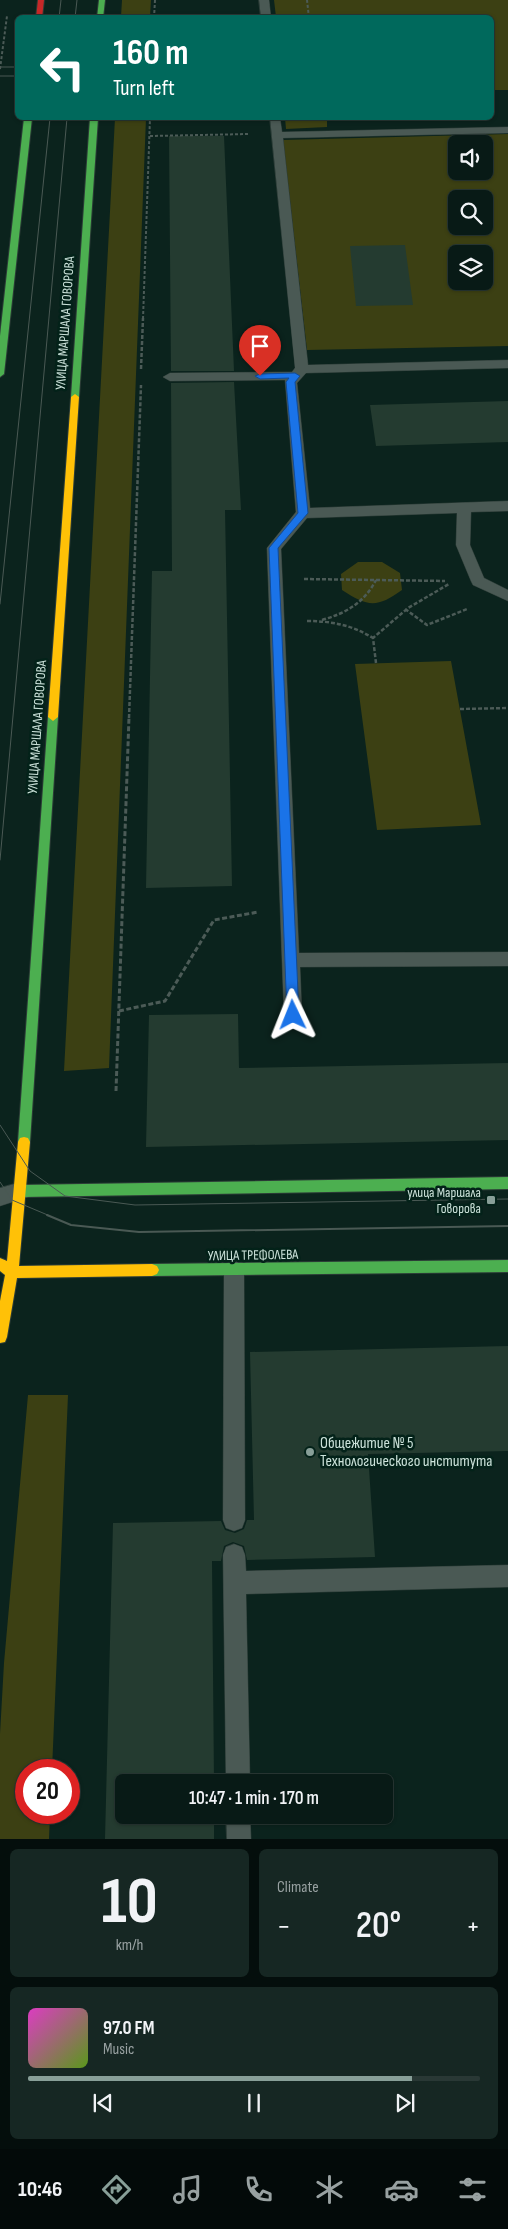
<!DOCTYPE html>
<html lang="en">
<head>
<meta charset="utf-8">
<style>
	body { margin:0; font-family:"Sofia Sans Condensed",sans-serif; background:#162723; color:#f1f3f6; height:100vh; display:flex; flex-direction:column; font-size:19px; white-space:nowrap }
	* { box-sizing:border-box; margin:0 }
	p { font-size:16px; color:#98a1a1 }
	.icon { flex:none; width:28px; height:28px; fill:none; stroke:currentColor; stroke-width:2; stroke-linecap:round; stroke-linejoin:round }
	.map { position:relative; height:1839px; overflow:hidden }
	.details { display:flex; flex-direction:column; gap:10px; padding:10px; background:#040e0c; flex:1 }
	.details>* { flex:none }
	.banner { position:absolute; left:15px; top:15px; width:479px; height:105px; border-radius:8px; box-shadow:0 1px 4px #0004,0 0 0 1px #293835; background:#00695c; color:#fff; overflow:hidden }
	.controls { position:absolute; left:448px; top:135px; display:grid; gap:10px }
	.controls a { display:grid; place-items:center; width:45px; height:45px; border-radius:8px; background:#081a16; box-shadow:0 1px 4px #0004,0 0 0 1px #293835; font-size:25px }
	.speed { position:absolute; left:15px; top:1759px; display:flex; gap:10px; font-size:25px; font-weight:700; text-align:center }
	.speed>* { display:grid; place-content:center; width:65px; height:65px; border-radius:50%; background:#081a16; box-shadow:0 1px 4px #0004,0 0 0 1px #293835; line-height:1 }
	.speed .limit { border:8px solid #d22; background:#fff; color:#111 }
	.pin { position:absolute; display:grid; place-items:center; width:42px; height:42px; color:#fff; margin:-51px -21px; border-radius:50% 50% 50% 0; rotate:-45deg; box-shadow:0 0 5px #0007 }
	.pin .icon { rotate:45deg }
	.me { position:absolute; width:55px; margin:-28px; rotate:358deg; stroke-linejoin:round; filter:drop-shadow(0 0 4px #0008) }
	.turn { display:flex; align-items:center; gap:18px; height:105px; padding:0 15px; font-size:22px }
	.turn .icon { width:65px; height:65px; stroke-width:2.5 }
	.turn b { display:block; font-size:35px; line-height:42px }
	.big { font-size:38px; font-weight:600; line-height:1.1 }
	.details .tile { flex:1; display:flex; flex-direction:column; justify-content:center; gap:8px; min-width:0; padding:0 18px; border-radius:8px; background:#162723 }
	.details .dial { align-items:center; gap:0 }
	.dial b { font-size:65px; line-height:1 }
	.song { display:flex; align-items:center; gap:15px }
	.cover { width:60px; height:60px; border-radius:8px; background:linear-gradient(135deg,hsl(310 70% 55%),hsl(90 70% 35%)) }
	.played { height:5px; border-radius:2px; background:linear-gradient(90deg,#889f98 85%,#293835 85%) }
	.keys { display:flex; justify-content:space-around; direction:ltr }
	.heat { display:flex; justify-content:space-between; align-items:center; font-size:28px; direction:ltr }
	.details .tiles { flex:1; display:grid; gap:10px; grid-template-columns:1fr 1fr }
	.tile:last-child { grid-column:span 2 }
	.trip { position:absolute; left:115px; top:1774px; width:278px; height:50px; border-radius:8px; background:#081a16; box-shadow:0 1px 4px #0004,0 0 0 1px #293835; font-weight:600; line-height:50px; text-align:center }
	.dock { display:flex; height:80px; justify-content:space-around; align-items:center; background:#030a09; color:#98a1a1 }
	.dock .icon { width:35px; height:35px }
	.dock .current { color:#889f98 }
	.dock b { font-size:22px; color:#f1f3f6 }
	.map>svg:first-child { display:block }
</style>
</head>
<body>
<div class="map">
<svg width="508" height="1839" viewBox="0 0 508 1839">
	<rect width="100%" height="100%" fill="#0b231d"/>
	<!-- green -->
	<path fill="#3c4013" fill-rule="evenodd" d="M122,0H151L150,17H121Z
		M274,0H508V90H491V18L276,17Z
		M115,118H146L109,1068L64,1071Z
		M285,118H327V127L286,129Z
		M508,134V346L307,350L283,140ZM456,144H484V171H456ZM456,199H484V226H456ZM456,254H484V281H456Z
		M358,562H382L400,573L402,590C377,608 368,607 342,590L341,574Z
		M451,661L481,825L377,830L355,664Z
		M28,1395H68L52,1770H26V1812L50,1813L49,1839H0V1734L4,1663Z"/>
	<!-- building -->
	<path fill="#243b30" d="M169,136H224L234,371H171Z
		M405,245L413,305L356,306L350,246Z
		M234,382L241,510H225L232,886L146,888L152,571H172L171,383Z
		M508,401V442L376,446L370,405Z
		M238,1014L239,1068L508,1063V1140L146,1147L149,1015Z
		M508,1346V1451L368,1454L375,1557L247,1560L244,1546L233,1542L224,1546L221,1561H212L214,1782H124V1815H214V1839H105L113,1523L221,1521L225,1530L235,1533L244,1529L247,1520H254L250,1352Z"/>
	<g fill="none" stroke-linecap="round" stroke-linejoin="round">
		<defs>
			<path id="lane" d="M259,0H269L271,18H261Z
				M270,118H280L282,132L508,127V133L283,138L308,365L508,360V368L306,373L297,383L310,508L508,501V511L471,512L470,545L484,578L508,590V601L473,585L471,581L456,545L457,513L307,518L281,549L299,953L508,952V966L300,967L302,1015L299,1020L293,1023L287,1020L284,1015L267,548L296,512L285,380L170,381L163,377L170,373L292,372L295,368Z
				M21,1182L28,1185L31,1191L28,1197L0,1206V1188Z
				M234,1261L241,1263L244,1270L245,1520L242,1528L234,1531L226,1528L223,1520L224,1270L227,1263Z
				M234,1544L242,1547L245,1555L246,1571L508,1565V1587L246,1594L250,1782H226L223,1555L226,1547Z
				M226,1815H250L251,1839H227Z"/>
			<path id="fast" d="M99,0H105L103,18H97Z
				M24,118H32L4,374L0,377V336Z
				M90,118H98L79,397L75,400L71,397Z
				M53,713L58,717L30,1142L28,1146L24,1147L20,1146L18,1142L48,717Z
				M508,1177V1189L21,1197L17,1195L15,1191L17,1187L21,1185Z
				M508,1260V1272L152,1276L147,1274L145,1270L147,1266L152,1264Z"/>
			<path id="slow" d="M75,394L79,397L58,717L53,721L48,717L71,397Z
				M24,1137L28,1138L30,1142L19,1266L152,1264L157,1266L159,1270L157,1274L152,1276L17,1278L7,1337L5,1342L0,1343V1301L5,1275L0,1271V1258L7,1261L18,1142L20,1138Z"/>
			<path id="jam" d="M38,0H44L42,18H36Z"/>
		</defs>
		<!-- lane casing -->
		<use href="#lane" stroke="#2c3c37" stroke-width="1"/>
		<!-- fast casing -->
		<use href="#fast" stroke="#2c3c37" stroke-width="2"/>
		<!-- slow casing -->
		<use href="#slow" stroke="#2c3c37" stroke-width="2"/>
		<!-- jam casing -->
		<use href="#jam" stroke="#2c3c37" stroke-width="2"/>
		<!-- path-far2 -->
		<path stroke="#4c5b57" stroke-width="2" stroke-dasharray="3 2" stroke-linecap="butt" d="M307,0L309,18
			M154,18L155,0
			M0,69L7,16
			M150,136L249,134
			M143,319L150,118"/>
		<!-- path-far1 -->
		<path stroke="#4c5b57" stroke-width="2.5" stroke-dasharray="4 2" stroke-linecap="butt" d="M141,369L143,318
			M304,579L445,581
			M405,609L427,625L467,609
			M322,620C346,613 364,603 376,580
			M307,621C331,621 352,625 373,638
			M376,663L373,638L408,608L449,584
			M460,709L508,708
			M129,718L141,385"/>
		<!-- path -->
		<path stroke="#4c5b57" stroke-width="3" stroke-dasharray="5 2.5" stroke-linecap="butt" d="M119,1011L165,1001L214,920L258,912
			M116,1091L129,717"/>
		<!-- lane -->
		<use href="#lane" fill="#4a5954" fill-rule="evenodd"/>
		<!-- fast -->
		<use href="#fast" fill="#4caf50" fill-rule="evenodd"/>
		<!-- slow -->
		<use href="#slow" fill="#ffc107" fill-rule="evenodd"/>
		<!-- jam -->
		<use href="#jam" fill="#c62828" fill-rule="evenodd"/>
		<!-- tram-far1 -->
		<path stroke="#4a5954" stroke-width="1" d="M59,18L61,0
			M75,18L77,0
			M0,67H18
			M0,76H18
			M0,604L50,118
			M0,860L67,118
			M0,1125L30,1171L65,1196L135,1205L508,1199
			M0,1182L12,1200L50,1216"/>
		<!-- tram -->
		<path stroke="#4a5954" stroke-width="2" d="M47,1215L71,1225L139,1232L508,1226"/>
	</g>
	<!-- route -->
	<path fill="#1a73e8" stroke="#114b97" d="M295,373L300,376L295,382L308,513L278,548L299,1015L297,1018H289L287,1015L269,548L298,513L286,382L289,378L260,379L255,376L260,374Z"/>
	<!-- markers -->
	<g fill="#889f98" stroke="#032219" stroke-width="2">
		<rect x="486" y="1195" width="10" height="10" rx="2.5"/>
		<circle cx="310" cy="1452" r="5"/>
	</g>
	<g text-anchor="middle" dominant-baseline="central" stroke-width="5" stroke-linejoin="round" paint-order="stroke">
		<!-- street labels -->
		<g font-size="14" fill="#cce2da" stroke="#032219">
			<text transform="translate(65 323) rotate(-86)">УЛИЦА МАРШАЛА ГОВОРОВА</text>
			<text transform="translate(37 727) rotate(-86)">УЛИЦА МАРШАЛА ГОВОРОВА</text>
			<text transform="translate(253 1255) rotate(-1)">УЛИЦА ТРЕФОЛЕВА</text>
		</g>
		<!-- poi labels -->
		<g font-size="14" fill="#cce2da" stroke="#032219" text-anchor="end">
			<text x="481" y="1192">улица Маршала<tspan x="481" dy="16">Говорова</tspan></text>
		</g>
		<!-- near-poi labels -->
		<g font-size="16" fill="#cce2da" stroke="#032219" text-anchor="start">
			<text x="320" y="1443">Общежитие № 5<tspan x="320" dy="18">Технологического института</tspan></text>
		</g>
	</g>
</svg>
<div class="controls">
<a><svg class="icon" aria-label="sound" viewBox="0 0 24 24"><path d="M4 9h4l5-4v14l-5-4H4zM17 9q2 3 0 6"/></svg></a>
<a><svg class="icon" aria-label="search" viewBox="0 0 24 24"><circle cx="10" cy="10" r="6"/><path d="M15 15l6 6"/></svg></a>
<a><svg class="icon" aria-label="layers" viewBox="0 0 24 24"><path d="M12 4l9 5-9 5-9-5zM3 14l9 5 9-5"/></svg></a>
</div>
<div class="speed"><div class="limit">20</div></div>
<div class="pin" style="left:260px;top:376px;background:#d93025"><svg class="icon" aria-label="arrive" viewBox="0 0 24 24"><path d="M6 21V4h12l-3 4 3 4H6"/></svg></div>
<svg class="me" style="left:293px;top:1015px" viewBox="-20 -20 40 40"><path d="M0-17L14 15 0 8-14 15z" fill="#1a73e8" stroke="#fff" stroke-width="4"/></svg>
<div class="trip">10:47 · 1 min · 170 m</div>
<div class="banner">
<div class="turn"><svg class="icon" aria-label="left" viewBox="0 0 24 24"><path d="M17 20v-9H6M10 6l-5 5 5 5"/></svg><div><b>160 m</b>Turn left</div></div>
</div>
</div>
<section class="details">
<div class="tiles">
<div class="tile dial"><b>10</b><p>km/h</p></div>
<div class="tile"><p>Climate</p>
<div class="heat"><a>−</a><b class="big">20°</b><a>+</a></div>
</div>
<div class="tile">
<div class="song"><i class="cover"></i><div><b>97.0 FM</b><p>Music</p></div></div>
<div class="played"></div>
<div class="keys"><svg class="icon" aria-label="previous" viewBox="0 0 24 24"><path d="M18 5L8 12l10 7zM5 5v14"/></svg><svg class="icon" aria-label="pause" viewBox="0 0 24 24"><path d="M8 5v14M16 5v14"/></svg><svg class="icon" aria-label="next" viewBox="0 0 24 24"><path d="M6 5l10 7-10 7zM19 5v14"/></svg></div>
</div>
</div>
</section>
<nav class="dock">
<b>10:46</b>
<svg class="icon current" aria-label="directions" viewBox="0 0 24 24"><path d="M12 3l9 9-9 9-9-9zM9 14v-3h6M13 9l2 2-2 2"/></svg>
<svg class="icon" aria-label="music" viewBox="0 0 24 24"><path d="M9 18V5l10-2v13"/><circle cx="6" cy="18" r="3"/><circle cx="16" cy="16" r="3"/></svg>
<svg class="icon" aria-label="phone" viewBox="0 0 24 24"><path d="M5 4h4l2 5-3 2q2 4 5 5l2-3 5 2v4C11 20 4 13 5 4z"/></svg>
<svg class="icon" aria-label="climate" viewBox="0 0 24 24"><path d="M12 3v18M4 7l16 10M4 17L20 7"/></svg>
<svg class="icon" aria-label="car" viewBox="0 0 24 24"><path d="M5 17H2v-5l4-1 3-4h7l3 4 3 1v5h-3M9 17h6M6 11h13"/><circle cx="7" cy="17" r="2"/><circle cx="17" cy="17" r="2"/></svg>
<svg class="icon" aria-label="filters" viewBox="0 0 24 24"><path d="M4 7h16M4 17h16"/><circle cx="9" cy="7" r="2"/><circle cx="15" cy="17" r="2"/></svg>
</nav>
</body>
</html>
